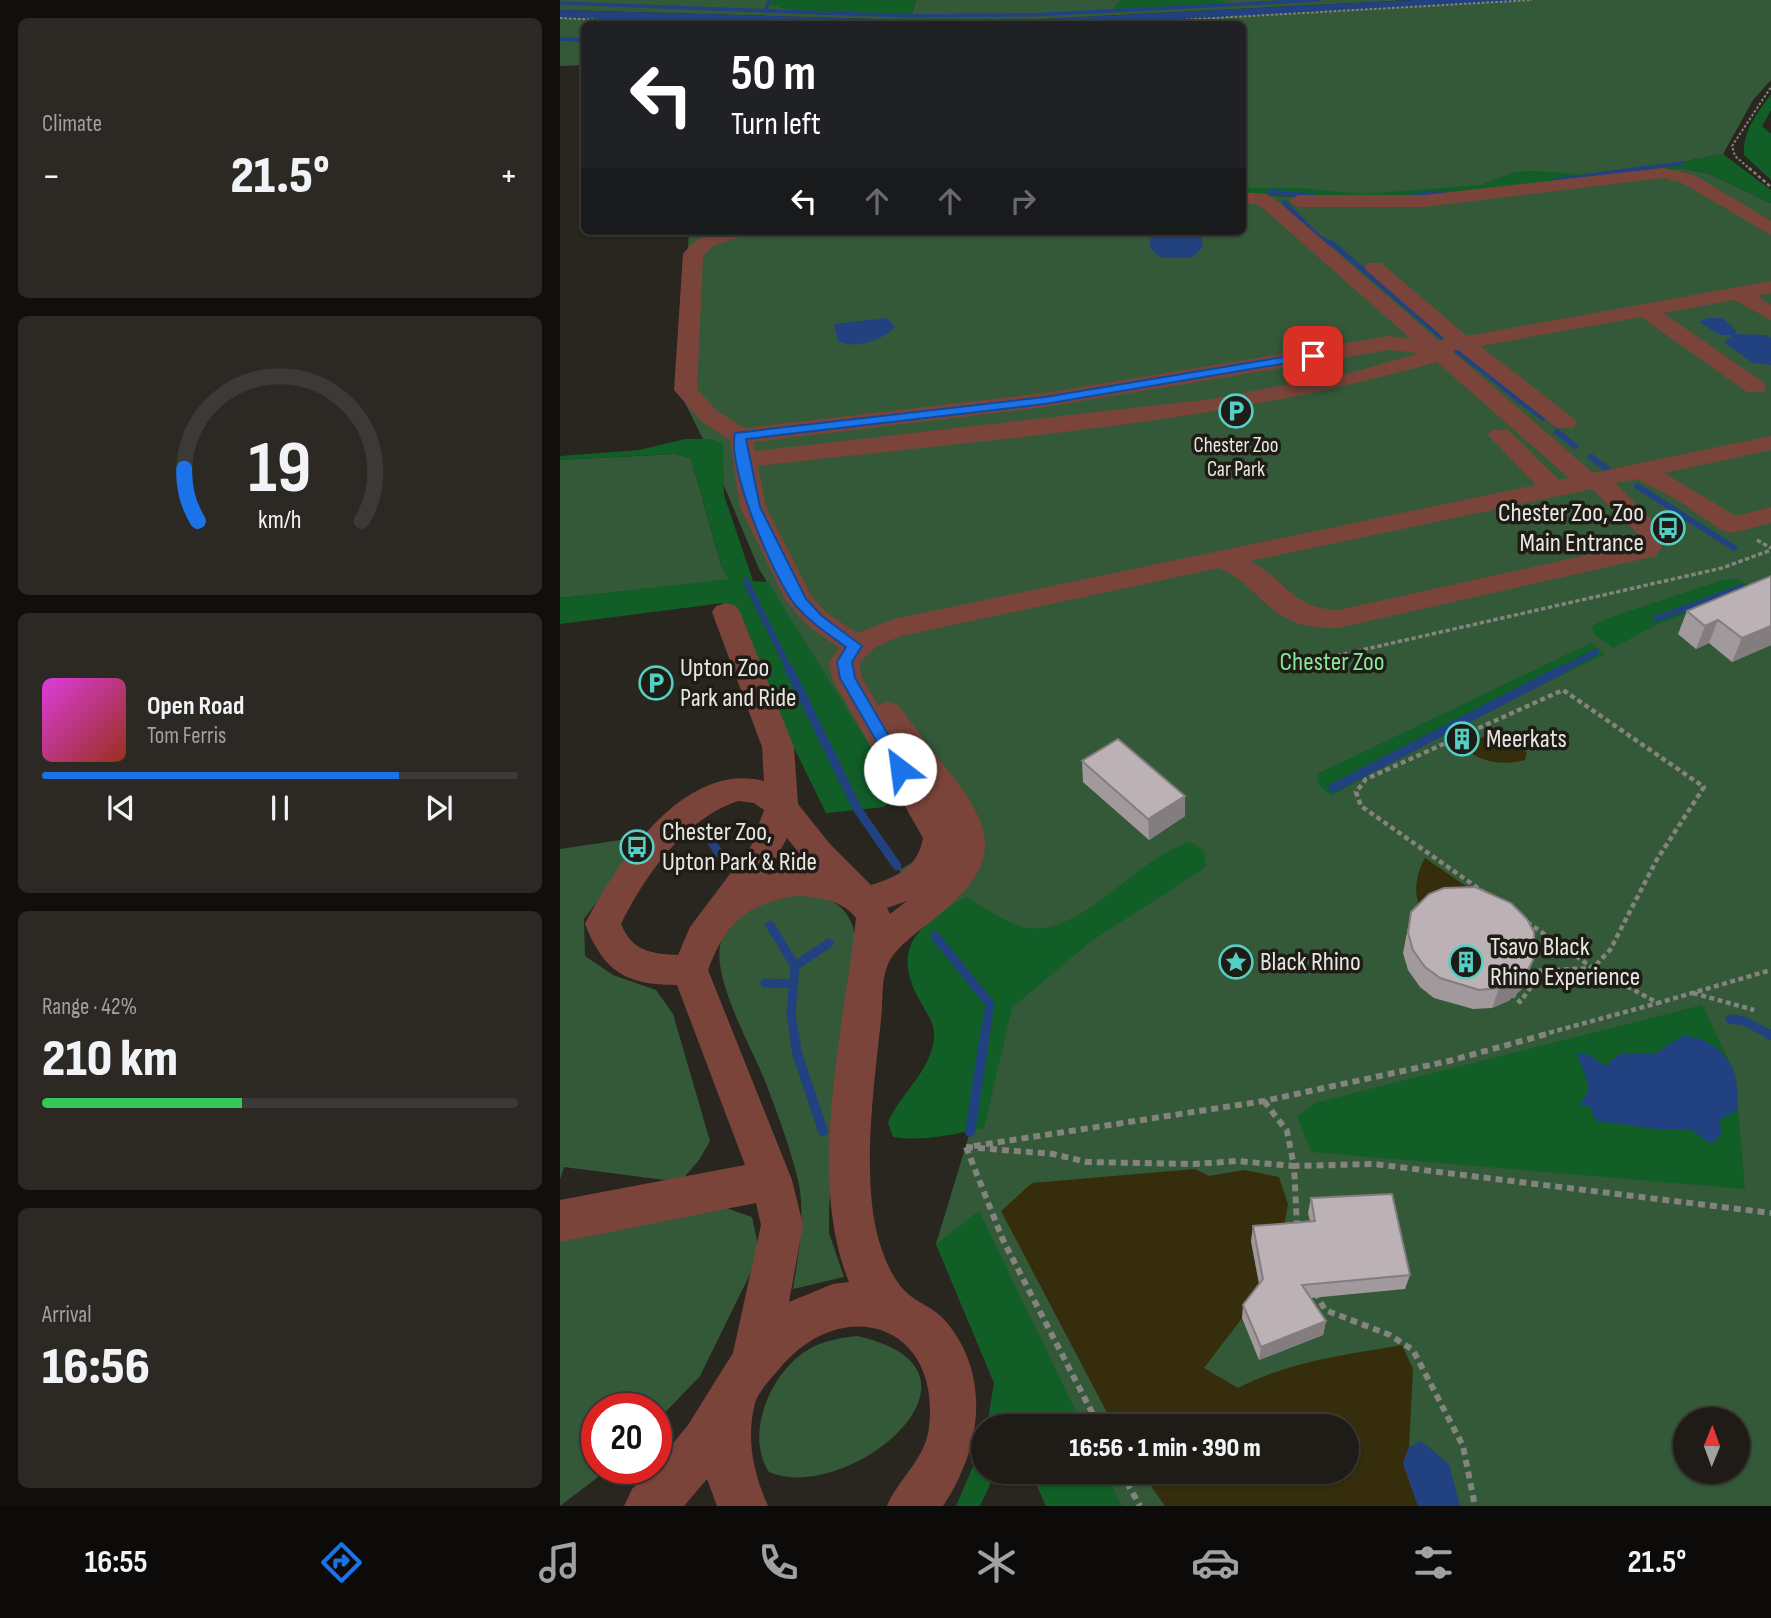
<!DOCTYPE html>
<html lang="en">
<head>
<meta charset="utf-8">
<style>
	body { margin:0; font-family:"Sofia Sans Condensed",sans-serif; background:#2c2924; color:#f1f3f6; height:100vh; display:flex; flex-direction:column; font-size:26px; white-space:nowrap }
	* { box-sizing:border-box; margin:0 }
	p { font-size:23px; color:#a1a1a1 }
	.icon { flex:none; width:38px; height:38px; fill:none; stroke:currentColor; stroke-width:2; stroke-linecap:round; stroke-linejoin:round }
	.map { position:relative; flex:1; overflow:hidden }
	.panel { display:flex; flex-direction:column; gap:18px; padding:18px; background:#110f0d; width:560px }
	.panel>* { flex:none }
	.hud { position:absolute; left:21px; top:21px; width:665px; height:214px; border-radius:10px; box-shadow:0 2px 5px #0004,0 0 0 2px #3c3a36; background:#202124; color:#fff; overflow:hidden }
	.needle { width:46px; rotate:1deg }
	.fabs { position:absolute; left:1113px; top:1407px; display:grid; gap:14px }
	.fabs a { display:grid; place-items:center; width:77px; height:77px; border-radius:50%; background:#1f1c17; box-shadow:0 2px 5px #0004,0 0 0 2px #3c3a36; font-size:35px }
	.speed { position:absolute; left:21px; top:1393px; display:flex; gap:14px; font-size:35px; font-weight:700; text-align:center }
	.speed>* { display:grid; place-content:center; width:91px; height:91px; border-radius:50%; background:#1f1c17; box-shadow:0 2px 5px #0004,0 0 0 2px #3c3a36; line-height:1 }
	.speed .limit { border:10px solid #d22; background:#fff; color:#111 }
	.pin { position:absolute; display:grid; place-items:center; width:60px; height:60px; color:#fff; margin:-30px; border-radius:14px; box-shadow:0 4px 10px #0006 }
	.me { position:absolute; width:77px; margin:-38px; rotate:330deg; stroke-linejoin:round; filter:drop-shadow(0 0 5px #0008) }
	.turn { display:flex; align-items:center; gap:24px; height:147px; padding:0 35px; font-size:32px }
	.turn .icon { width:91px; height:91px; stroke-width:2.5 }
	.turn b { display:block; font-size:49px; line-height:60px }
	.lanes { display:flex; align-items:center; height:66px; padding:0 35px; background:#0003; justify-content:center; gap:35px; direction:ltr }
	.lanes .off { opacity:.35 }
	.big { font-size:52px; font-weight:800; line-height:1.1 }
	.panel .tile { flex:1; display:flex; flex-direction:column; justify-content:center; gap:10px; min-width:0; padding:0 24px; border-radius:10px; background:#2c2924 }
	.panel .dial { align-items:center; gap:0 }
	.dial svg { height:182px; overflow:visible; fill:none; stroke:#3c3a36; stroke-width:7; stroke-linecap:round; text-anchor:middle }
	.dial text { fill:#f1f3f6; stroke:none }
	.song { display:flex; align-items:center; gap:21px }
	.cover { width:84px; height:84px; border-radius:10px; background:linear-gradient(135deg,hsl(300 70% 55%),hsl(10 70% 35%)) }
	.played { height:7px; border-radius:4px; background:linear-gradient(90deg,#1a73e8 75%,#3c3a36 75%) }
	.keys { display:flex; justify-content:space-around; direction:ltr }
	.heat { display:flex; justify-content:space-between; align-items:center; font-size:38px; direction:ltr }
	.charge { height:10px; border-radius:5px; background:linear-gradient(90deg,#34c759 42%,#3c3a36 0) }
	.trip { position:absolute; left:411px; top:1414px; width:388px; height:70px; border-radius:35px; background:#1f1c17; box-shadow:0 2px 5px #0004,0 0 0 2px #3c3a36; font-weight:800; line-height:70px; text-align:center }
	.menu { display:flex; height:112px; justify-content:space-around; align-items:center; background:#0c0b09; color:#a1a1a1 }
	.menu .icon { width:49px; height:49px }
	.menu .selected { color:#1a73e8 }
	.menu b { font-size:32px; color:#f1f3f6 }
	main { display:flex; flex:1; min-height:0 }
	.map>svg:first-child { display:block }
</style>
</head>
<body>
<main>
<section class="panel">
<div class="tile"><p>Climate</p>
<div class="heat"><a>−</a><b class="big">21.5°</b><a>+</a></div>
</div>
<div class="tile dial"><svg viewBox="0 0 100 80">
<path d="M14 69A42 42 0 1 1 86 69"/>
<path d="M14 69A42 42 0 0 1 8 46" stroke="#1a73e8"/>
<text x="50" y="56" font-size="32" font-weight="700">19</text>
<text x="50" y="72" font-size="11">km/h</text>
</svg></div>
<div class="tile">
<div class="song"><i class="cover"></i><div><b>Open Road</b><p>Tom Ferris</p></div></div>
<div class="played"></div>
<div class="keys"><svg class="icon" aria-label="previous" viewBox="0 0 24 24"><path d="M18 5L8 12l10 7zM5 5v14"/></svg><svg class="icon" aria-label="pause" viewBox="0 0 24 24"><path d="M8 5v14M16 5v14"/></svg><svg class="icon" aria-label="next" viewBox="0 0 24 24"><path d="M6 5l10 7-10 7zM19 5v14"/></svg></div>
</div>
<div class="tile"><p>Range · 42%</p><b class="big">210 km</b><div class="charge"></div></div>
<div class="tile"><p>Arrival</p><b class="big">16:56</b></div>
</section>
<div class="map">
<svg width="1211" height="1506" viewBox="0 0 1211 1506">
	<rect width="100%" height="100%" fill="#29261f"/>
	<!-- green -->
	<path fill="#345939" fill-rule="evenodd" d="M0,0H209L208,4L251,14L346,16H351L356,0H853L463,20L383,21L0,10Z
		M958,0H1211V80L1193,100L1163,154L1081,170L1122,168L1150,174L1211,203V1506H486L471,1472H788V1426H452L376,1244L410,1132L442,1004L339,870L362,857L369,844L199,569L152,457L119,391L129,231H682L683,194L764,199L683,192L682,24H529ZM1125,1419H1178V1472H1125Z
		M0,17L156,24H24V65L0,66Z
		M114,454L131,458L161,565L170,580L0,598V460Z
		M67,839L71,856L24,919L25,956L53,975L96,990L113,1014L150,1141L139,1160L120,1182L4,1167L0,1180V849Z
		M231,894C265,894 291,902 296,940L269,1207V1233L284,1277L233,1289C239,1252 247,1209 236,1172C228,1141 216,1110 205,1081C192,1048 148,972 162,939C174,910 204,903 231,894Z
		M160,1206L192,1217L199,1250L193,1268L140,1376L96,1422V1409H37V1468H50L0,1506V1242Z
		M297,1336C452,1370 288,1506 209,1472C183,1433 213,1368 251,1348C266,1340 281,1338 297,1336Z"/>
	<!-- forest -->
	<path fill="#115e27" d="M209,0H356L351,16H346L251,14L207,4Z
		M562,0H662L665,4L555,11V5Z
		M1211,94V110L1202,126L1211,134V180L1184,155C1182,132 1198,112 1211,94Z
		M1163,154L1211,190V203L1150,174L1122,168L898,195L793,201L683,194V188H740L804,194L920,185L955,172L972,171L1021,174L1081,170Z
		M125,439H151L163,444L164,495L193,581L208,582L339,793L324,807L266,813L163,603L0,624V598L169,579L161,565L131,458L114,454L0,460V456L79,450Z
		M1177,579L1194,588L1096,625L1053,648L1034,634L1032,626L1045,619L1162,580Z
		M1031,643L1045,654L878,736L773,795C763,790 757,786 757,774Z
		M631,842L644,851L646,867L530,942L452,1008L424,1128C394,1134 364,1142 333,1137L328,1123C339,1095 366,1076 373,1045C377,1025 369,1018 360,1001C329,946 360,924 406,897C423,906 444,922 463,927C519,941 578,855 631,842Z
		M1142,1005L1175,1073L1185,1189L751,1152L737,1116L755,1103Z
		M419,1211L523,1426H452L450,1422L449,1426H427L434,1382L376,1244Z
		M423,1443L424,1472H436L420,1506H396Z
		M471,1472H545L562,1506H486Z"/>
	<!-- sand -->
	<path fill="#352d0c" d="M938,730L967,753L965,760C943,766 919,763 903,746Z
		M865,858L935,906L864,914C852,897 855,876 865,858Z
		M635,1169L649,1176L684,1170L719,1177L728,1204L722,1238L691,1242L701,1293L644,1368L678,1388C730,1361 785,1355 842,1345L853,1369L849,1447L843,1463L858,1506H605L581,1472H788V1426H554L441,1211L472,1183Z"/>
	<!-- water -->
	<path fill="#214180" d="M853,0H967L529,24H156L0,17V10L383,21L463,20Z
		M600,232L621,231L641,235L643,247L631,258H601L590,248V239Z
		M327,318L335,327C323,340 294,350 278,341L274,324Z
		M1148,318H1162L1176,330L1175,334L1206,335L1211,338V365L1193,363L1164,342L1173,335H1160L1139,322Z
		M1123,1036C1145,1036 1169,1053 1175,1075C1178,1086 1177,1099 1178,1110L1160,1119L1161,1134L1151,1144L1130,1129C1097,1133 1068,1122 1036,1122L1030,1107L1019,1104C1037,1088 1023,1072 1016,1053L1028,1054L1045,1066L1061,1053L1094,1054Z
		M861,1441L889,1464L900,1506H858L843,1463L849,1447Z"/>
	<g fill="none" stroke-linecap="round" stroke-linejoin="round">
		<!-- stream-far4 -->
		<path stroke="#214180" stroke-width="3.5" d="M0,3L346,16L471,15L759,0
			M205,12L209,0
			M0,39L24,40
			M1073,170L1122,163"/>
		<!-- stream-far3 -->
		<path stroke="#214180" stroke-width="5" d="M995,181L1086,168
			M710,192L753,196
			M853,196L882,193
			M724,202L758,237L774,245L882,337
			M897,351L945,388"/>
		<!-- stream-far2 -->
		<path stroke="#214180" stroke-width="6" d="M943,387L983,418
			M997,432L1015,446
			M1031,457L1047,469
			M1077,486L1174,548
			M186,581L230,671
			M1096,619L1182,587
			M1000,671L1036,652"/>
		<!-- stream-far1 -->
		<path stroke="#214180" stroke-width="9" d="M229,669L298,810L337,866
			M773,788L1003,669
			M149,837L166,865
			M210,925L235,966L231,1014L234,1035
			M375,936L430,1004L425,1035
			M235,966L269,943
			M205,983L234,984
			M1170,1019L1184,1021L1211,1035"/>
		<!-- stream -->
		<path stroke="#214180" stroke-width="10" d="M234,1034L237,1053L263,1131
			M1208,1034L1211,1035
			M410,1132L425,1034"/>
		<!-- path-far4 -->
		<path stroke="#85837d" stroke-width="2" stroke-dasharray="2.5 2" stroke-linecap="butt" d="M0,18L127,24
			M549,24L972,0
			M1191,170L1175,156L1172,146L1211,87"/>
		<!-- path-far3 -->
		<path stroke="#85837d" stroke-width="2.5" stroke-dasharray="3.5 2.5" stroke-linecap="butt" d="M1189,168L1211,187"/>
		<!-- path-far2 -->
		<path stroke="#85837d" stroke-width="3.5" stroke-dasharray="4.5 2.5" stroke-linecap="butt" d="M1197,540L1211,548
			M749,662L1162,568L1211,550"/>
		<!-- path-far1 -->
		<path stroke="#85837d" stroke-width="4.5" stroke-dasharray="5 3.5" stroke-linecap="butt" d="M925,893L801,806L796,792L806,779L1003,690L1144,787L1096,861L1050,950L1033,968L974,971L971,987L960,1002L954,996
			M967,922L1033,968L1098,1003L1211,970
			M1133,993L1194,1010
			M981,1035L1098,1003"/>
		<!-- path -->
		<path stroke="#85837d" stroke-width="6" stroke-dasharray="7 5" stroke-linecap="butt" d="M704,1101L727,1131L734,1166L814,1164L1211,1213
			M414,1146L704,1101L889,1061L987,1034
			M406,1147L493,1154L527,1162L634,1164L677,1161L734,1166L737,1227
			M406,1147L443,1240L539,1426
			M755,1292L765,1310L830,1335L853,1350L903,1446L915,1506
			M561,1472L580,1506"/>
		<!-- minor -->
		<path fill="#7b443a" fill-rule="evenodd" d="M1103,168L1134,175L1211,221V235L1122,183L1103,178L864,207H738L729,201L738,195H864Z
			M682,192L707,194L720,203L879,341L885,339L807,271L804,267L807,263H821L907,336L1211,281V293L1197,296L1211,305V320L1174,300L1103,313L1203,382L1206,387L1203,392H1187L1081,317L920,346L1013,418L1017,423L1013,428H997L898,350L892,351L1033,473L1211,436V450L1104,473L1176,516L1211,507V523L1172,533L1163,531L1116,499L1077,479L1055,483L1103,531L1106,539L1096,556L778,628C760,628 740,627 724,617C699,602 689,581 659,568L341,636L316,647L299,663L302,678L318,705L327,702L338,705C355,728 372,750 390,773C436,832 441,863 379,915C363,929 334,946 327,967C321,982 323,1004 321,1020C314,1084 301,1179 319,1241C324,1258 333,1280 346,1292C358,1304 375,1307 388,1324C432,1379 420,1451 383,1506H327C339,1478 366,1458 369,1427C381,1324 283,1293 220,1368C212,1377 198,1392 195,1403C186,1439 193,1472 208,1506H157L147,1479L124,1506H64L72,1489L92,1468H96V1464L128,1425L173,1353L201,1225L196,1203L0,1242V1200L185,1165L117,985C66,985 44,972 25,924C56,864 124,760 204,781L202,747L152,612L156,606L166,603L176,606L180,612L234,747L238,804L270,844L311,885C337,877 358,867 363,838L272,678L269,662L279,648L247,625L226,601L180,507L170,440L141,421L114,390L123,254C140,231 163,231 189,231L186,235L153,246L143,256L137,389L157,411L184,428L485,393L829,336L851,339L706,211L697,204H682ZM829,350L860,353L797,371L652,399L195,451L193,442L485,407ZM877,362L1009,478L999,480L948,430H932L928,435L976,485L334,619L297,633L267,613L252,597L206,507L198,466C425,439 657,425 877,362ZM1032,489L1078,534L1077,544L778,610C730,608 728,581 690,561ZM178,801L194,803L204,810L191,846L130,927L118,955C91,954 72,951 61,924C84,877 125,818 178,801ZM227,838L252,869L235,868L207,875ZM235,896C256,896 283,900 296,918C284,1028 246,1178 289,1282L273,1284L229,1302L243,1225L232,1180L148,970C166,923 184,905 235,896ZM347,901L330,914L327,908Z"/>
	</g>
	<!-- wall -->
	<path fill="#a2999c" d="M1211,576V645L1172,662L1149,643L1136,649L1118,634L1127,611Z
		M522,761L625,796V816L589,840L523,782Z
		M851,912L968,975L961,990L948,1001L932,1008L913,1009L874,998L860,987L848,970L843,953Z
		M751,1198L850,1275L845,1289L751,1298L766,1321L763,1335L699,1360L682,1318L683,1305L699,1284L691,1241L693,1226L750,1221L748,1213Z"/>
	<!-- shaded-wall -->
	<path fill="#847d7f" d="M1158,620L1149,643L1136,649L1145,626Z
		M1211,626V645L1172,662L1182,638Z
		M625,796V816L589,840L588,819Z
		M975,956L968,975L961,990L948,1001L932,1008L939,988Z
		M766,1321L763,1335L699,1360L701,1347Z"/>
	<!-- building -->
	<path fill="#bcb2b5" stroke="#847d7f" stroke-width="2" d="M1211,576V626L1182,638L1158,620L1145,626L1127,611Z
		M558,739L625,796L588,819L522,761Z
		M915,887L951,903L967,919L974,932L975,956L968,970L955,982L939,988L919,990L880,978L865,967L853,950L848,933L851,912L869,894L884,888Z
		M832,1194L850,1275L742,1285L766,1321L701,1347L683,1305L703,1279L693,1226L755,1221L751,1198Z"/>
	<!-- route -->
	<path fill="#1a73e8" stroke="#114b97" stroke-width="2" d="M753,352L758,356L757,358L485,404L186,439L200,507L246,599L262,616L302,646L292,662L295,678L348,769L340,775L335,773L280,678L277,662L286,647C268,634 251,623 236,606C214,579 166,466 175,433L485,397Z"/>
	<!-- icons -->
	<defs>
		<symbol id="parking-ring" viewBox="-11 -11 22 22"><circle r="9.5" fill="#1f1c16" stroke="#55cec5" stroke-width="1.5"/><path d="M-3.5-5.5H1a3.5 3.5 0 0 1 0 7H-1V5.5H-3.5ZM-1-3.4V-.6H.8a1.4 1.4 0 0 0 0-2.8Z" fill="#55cec5"/></symbol>
		<symbol id="bus-ring" viewBox="-11 -11 22 22"><circle r="9.5" fill="#1f1c16" stroke="#55cec5" stroke-width="1.5"/><path d="M-5-6H5V4H4V6H2V4H-2V6H-4V4H-5ZM-3.5-4V0h7V-4ZM-3.5 1.2v1.5H-2V1.2ZM2 1.2v1.5H3.5V1.2Z" fill="#55cec5"/></symbol>
		<symbol id="building-ring" viewBox="-11 -11 22 22"><circle r="9.5" fill="#1f1c16" stroke="#55cec5" stroke-width="1.5"/><path d="M-4-6H4V6H1V3H-1V6H-4ZM-2.5-4.3h1.7v1.8h-1.7ZM.8-4.3h1.7v1.8H.8ZM-2.5-1h1.7V.8h-1.7ZM.8-1h1.7V.8H.8Z" fill="#55cec5"/></symbol>
		<symbol id="sight-ring" viewBox="-11 -11 22 22"><circle r="9.5" fill="#1f1c16" stroke="#55cec5" stroke-width="1.5"/><path d="M0-6L1.8-2.2L6-1.7L2.9 1.2L3.7 5.4L0 3.3L-3.7 5.4L-2.9 1.2L-6-1.7L-1.8-2.2Z" fill="#55cec5"/></symbol>
	</defs>
	<g fill-rule="evenodd">
		<use href="#parking-ring" x="657" y="392" width="38" height="38"/>
		<use href="#bus-ring" x="1089" y="509" width="38" height="38"/>
		<use href="#parking-ring" x="77" y="664" width="38" height="38"/>
		<use href="#building-ring" x="883" y="720" width="38" height="38"/>
		<use href="#bus-ring" x="58" y="828" width="38" height="38"/>
		<use href="#sight-ring" x="657" y="943" width="38" height="38"/>
		<use href="#building-ring" x="887" y="943" width="38" height="38"/>
	</g>
	<g text-anchor="middle" dominant-baseline="central" stroke-width="7" stroke-linejoin="round" paint-order="stroke">
		<!-- far-poi labels -->
		<g font-size="21" fill="#e8e6e2" stroke="#1f1c16">
			<text x="676" y="445">Chester Zoo<tspan x="676" dy="24">Car Park</tspan></text>
		</g>
		<!-- poi labels -->
		<g font-size="26" fill="#e8e6e2" stroke="#1f1c16" text-anchor="start">
			<text x="1084" y="513" text-anchor="end">Chester Zoo, Zoo<tspan x="1084" dy="30">Main Entrance</tspan></text>
			<text x="120" y="668">Upton Zoo<tspan x="120" dy="30">Park and Ride</tspan></text>
			<text x="926" y="739">Meerkats</text>
			<text x="102" y="832">Chester Zoo,<tspan x="102" dy="30">Upton Park &amp; Ride</tspan></text>
			<text x="930" y="947">Tsavo Black<tspan x="930" dy="30">Rhino Experience</tspan></text>
			<text x="700" y="962">Black Rhino</text>
		</g>
		<!-- park labels -->
		<g font-size="26" fill="#88e798" stroke="#1f1c16">
			<text x="772" y="662">Chester Zoo</text>
		</g>
	</g>
</svg>
<div class="fabs">
<a><svg class="needle" viewBox="-14 -14 28 28"><path d="M0-13l5 13h-10z" fill="#e53935"/><path d="M0 13l5-13h-10z" fill="#a1a1a1"/></svg></a>
</div>
<div class="speed"><div class="limit">20</div></div>
<div class="pin" style="left:753px;top:356px;background:#d93025"><svg class="icon" aria-label="arrive" viewBox="0 0 24 24"><path d="M6 21V4h12l-3 4 3 4H6"/></svg></div>
<svg class="me" style="left:340px;top:769px" viewBox="-20 -20 40 40"><circle r="19" fill="#fff"/><path d="M0-13L10 11 0 6-10 11z" fill="#1a73e8"/></svg>
<div class="trip">16:56 · 1 min · 390 m</div>
<div class="hud">
<div class="turn"><svg class="icon" aria-label="left" viewBox="0 0 24 24"><path d="M17 20v-9H6M10 6l-5 5 5 5"/></svg><div><b>50 m</b>Turn left</div></div>
<div class="lanes"><svg class="icon" aria-label="left" viewBox="0 0 24 24"><path d="M17 20v-9H6M10 6l-5 5 5 5"/></svg><svg class="icon off" aria-label="ahead" viewBox="0 0 24 24"><path d="M12 20V5M6 11l6-6 6 6"/></svg><svg class="icon off" aria-label="ahead" viewBox="0 0 24 24"><path d="M12 20V5M6 11l6-6 6 6"/></svg><svg class="icon off" aria-label="right" viewBox="0 0 24 24"><path d="M7 20v-9h11M14 6l5 5-5 5"/></svg></div>
</div>
</div>
</main>
<nav class="menu">
<b>16:55</b>
<svg class="icon selected" aria-label="directions" viewBox="0 0 24 24"><path d="M12 3l9 9-9 9-9-9zM9 14v-3h6M13 9l2 2-2 2"/></svg>
<svg class="icon" aria-label="music" viewBox="0 0 24 24"><path d="M9 18V5l10-2v13"/><circle cx="6" cy="18" r="3"/><circle cx="16" cy="16" r="3"/></svg>
<svg class="icon" aria-label="phone" viewBox="0 0 24 24"><path d="M5 4h4l2 5-3 2q2 4 5 5l2-3 5 2v4C11 20 4 13 5 4z"/></svg>
<svg class="icon" aria-label="climate" viewBox="0 0 24 24"><path d="M12 3v18M4 7l16 10M4 17L20 7"/></svg>
<svg class="icon" aria-label="car" viewBox="0 0 24 24"><path d="M5 17H2v-5l4-1 3-4h7l3 4 3 1v5h-3M9 17h6M6 11h13"/><circle cx="7" cy="17" r="2"/><circle cx="17" cy="17" r="2"/></svg>
<svg class="icon" aria-label="filters" viewBox="0 0 24 24"><path d="M4 7h16M4 17h16"/><circle cx="9" cy="7" r="2"/><circle cx="15" cy="17" r="2"/></svg>
<b>21.5°</b>
</nav>
</body>
</html>
